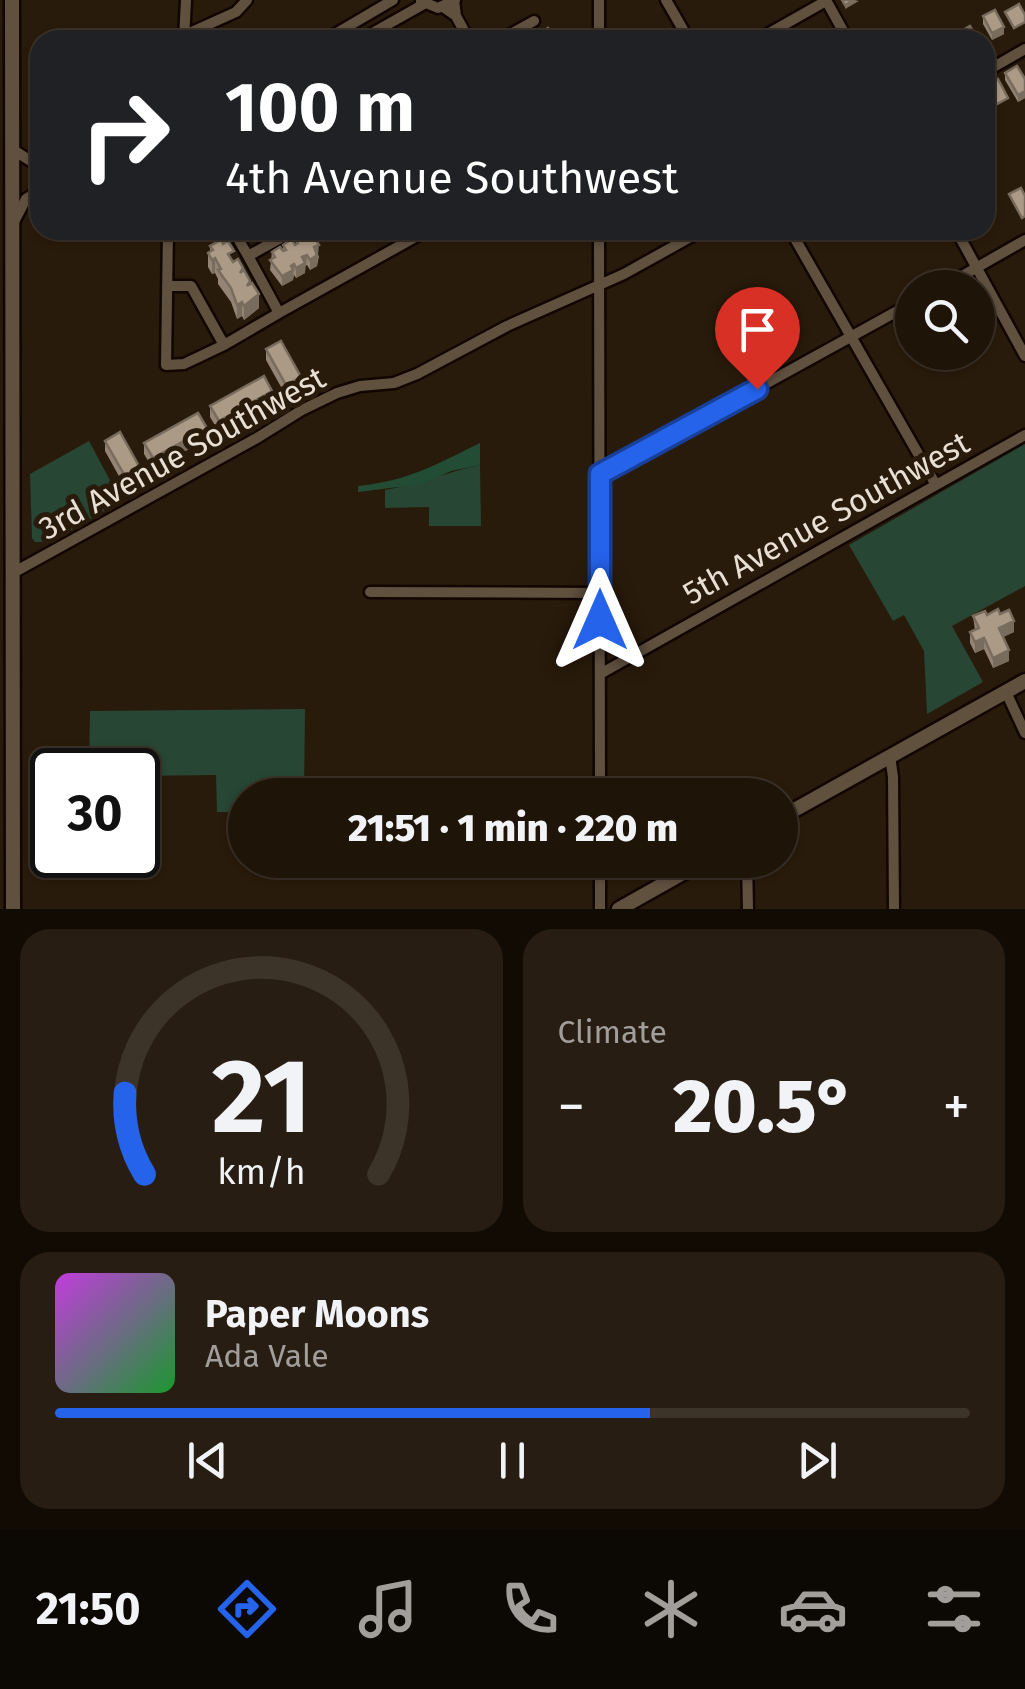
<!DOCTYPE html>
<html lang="en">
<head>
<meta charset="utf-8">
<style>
	body { margin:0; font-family:"Fira Sans",sans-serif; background:#271d12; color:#f1f3f6; height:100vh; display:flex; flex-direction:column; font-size:38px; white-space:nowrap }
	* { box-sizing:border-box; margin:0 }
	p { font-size:32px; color:#a19e9c }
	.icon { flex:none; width:55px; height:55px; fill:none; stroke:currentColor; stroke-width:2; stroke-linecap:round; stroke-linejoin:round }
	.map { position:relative; height:909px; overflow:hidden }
	.sheet { display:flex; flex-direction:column; gap:20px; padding:20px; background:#110b04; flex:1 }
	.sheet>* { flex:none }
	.guide { position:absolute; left:30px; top:30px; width:965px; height:210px; border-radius:30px; box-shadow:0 2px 8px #0004,0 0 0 2px #3c3329; background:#202124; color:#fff; overflow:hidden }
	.tools { position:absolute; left:895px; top:270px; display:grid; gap:20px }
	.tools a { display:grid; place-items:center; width:100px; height:100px; border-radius:50%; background:#1f1408; box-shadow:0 2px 8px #0004,0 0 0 2px #3c3329; font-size:50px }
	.speed { position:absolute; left:30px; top:748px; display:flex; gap:20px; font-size:50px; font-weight:700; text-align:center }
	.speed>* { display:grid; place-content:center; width:130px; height:130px; border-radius:50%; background:#1f1408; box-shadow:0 2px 8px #0004,0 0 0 2px #3c3329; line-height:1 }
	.speed .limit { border:5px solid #111; border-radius:15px; background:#fff; color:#111 }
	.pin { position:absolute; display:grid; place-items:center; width:85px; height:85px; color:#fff; margin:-102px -42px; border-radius:50% 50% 50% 0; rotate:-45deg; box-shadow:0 0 10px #0007 }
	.pin .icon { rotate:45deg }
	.me { position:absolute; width:110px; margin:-55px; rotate:0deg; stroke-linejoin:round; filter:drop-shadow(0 0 8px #0008) }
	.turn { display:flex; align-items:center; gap:35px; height:210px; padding:0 30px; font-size:45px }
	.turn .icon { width:130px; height:130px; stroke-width:2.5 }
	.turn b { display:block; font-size:70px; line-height:85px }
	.big { font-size:75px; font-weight:800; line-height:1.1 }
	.sheet .tile { flex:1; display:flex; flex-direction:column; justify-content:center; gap:15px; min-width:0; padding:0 35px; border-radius:30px; background:#271d12 }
	.sheet .dial { align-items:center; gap:0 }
	.dial svg { height:260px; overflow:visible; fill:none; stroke:#3c3329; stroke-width:7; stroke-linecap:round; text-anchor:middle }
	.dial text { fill:#f1f3f6; stroke:none }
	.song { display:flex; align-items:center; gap:30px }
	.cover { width:120px; height:120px; border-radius:15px; background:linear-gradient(135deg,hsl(290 70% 55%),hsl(130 70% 35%)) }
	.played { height:10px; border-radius:5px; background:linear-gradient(90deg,#2563eb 65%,#3c3329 65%) }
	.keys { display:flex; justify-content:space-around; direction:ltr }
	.heat { display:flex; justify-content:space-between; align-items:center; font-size:55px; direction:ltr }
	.sheet .tiles { flex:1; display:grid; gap:20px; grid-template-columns:1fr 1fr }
	.tile:last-child { grid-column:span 2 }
	.trip { position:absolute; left:228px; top:778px; width:570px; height:100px; border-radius:50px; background:#1f1408; box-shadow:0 2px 8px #0004,0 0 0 2px #3c3329; font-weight:800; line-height:100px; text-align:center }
	.tab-bar { display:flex; height:160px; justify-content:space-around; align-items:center; background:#0c0803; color:#a19e9c }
	.tab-bar .icon { width:70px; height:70px }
	.tab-bar .current { color:#2563eb }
	.tab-bar b { font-size:45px; color:#f1f3f6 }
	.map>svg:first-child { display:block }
</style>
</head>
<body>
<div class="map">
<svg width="1025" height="909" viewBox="0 0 1025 909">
	<rect width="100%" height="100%" fill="#291b0b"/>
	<!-- green -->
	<path fill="#274633" d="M89,441L121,501L51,542H35L32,538L30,474Z
		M1025,444V586L952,626L983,682L927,714L924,651L904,615L893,621L849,545Z
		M480,465L481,526H429V507L385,508V490C418,484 448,472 480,465Z
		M305,709L304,795H245V812H217L216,775L138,776V770H89L90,711Z"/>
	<!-- forest -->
	<path fill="#224d34" d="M480,443V465L451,471L422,484L358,492V486C408,481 435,465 480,443Z"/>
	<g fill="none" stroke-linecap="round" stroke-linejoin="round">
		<defs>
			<path id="street" d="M666,0L689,40
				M826,0L848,40
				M421,1L438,8L455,0
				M443,7L456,16L454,0
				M456,16L469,40
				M185,35L236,12L247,0
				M184,39L186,0
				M325,40L393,0
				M360,40L424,4
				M500,40L534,21
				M599,40V0
				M757,40L826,1
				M985,72L1025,49
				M12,149L40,167
				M14,222L26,199L40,190
				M168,230L166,365L184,364L224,345
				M233,230L248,256
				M295,230L248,256L279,313L428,230
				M599,230L600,795
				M790,230L936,485
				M956,230L1025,356
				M167,286H191L224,345L279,313
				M941,288L1025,240
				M600,475L912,303
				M11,574L257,438L302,410L337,393L360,386L394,383L417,374L507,326L624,274L703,230
				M370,592L600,593
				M600,674L1025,435
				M1006,692L1025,733
				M890,756L893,777L894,909
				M600,860V909
				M747,860L748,909"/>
			<path id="secondary" d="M12,0L13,909
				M780,818L1025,681
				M619,909L706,860"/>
		</defs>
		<!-- street casing -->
		<use href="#street" stroke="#110600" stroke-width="15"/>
		<!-- secondary casing -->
		<use href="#secondary" stroke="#110600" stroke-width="19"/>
		<!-- street -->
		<use href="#street" stroke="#60513f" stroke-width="10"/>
		<!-- secondary -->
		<use href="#secondary" stroke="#60513f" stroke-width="14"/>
	</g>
	<!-- wall -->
	<path fill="#938473" d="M983,16L1004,34L992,40L983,24Z
		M1005,73L1025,79V98L1018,102L1005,80Z
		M296,237L319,256L317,266L310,270L307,265L305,266V273L296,278L294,275L293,280L282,286L270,270L272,252L283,251V245L296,244Z
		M210,246L234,262L243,271L250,284L259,308L244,320L242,316L237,319L231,302L218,284V279L215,273L212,274L208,267V253L210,251Z
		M266,349L301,388L286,396L266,360Z
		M272,402L219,432L210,417V406Z
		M207,439L153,469L144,454V443Z
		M105,441L140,479L125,487L105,451Z
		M1000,614L1014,632L1003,637L1009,661L993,668L984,649L975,653L970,643V632L975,630L973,616Z"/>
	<!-- shaded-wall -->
	<path fill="#786c5e" d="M854,0L859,1L845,9V5Z
		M1004,27V34L992,40V33Z
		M1025,91V98L1018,102V95Z
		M319,245L317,266L310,270V260L314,247Z
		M307,255L305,273L296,278V268L302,257Z
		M215,258V273L212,274V260Z
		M294,264L293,280L282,286V276Z
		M259,294V308L244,320V306Z
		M242,302V316L237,319V305Z
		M301,377V388L286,396V385Z
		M272,391V402L219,432V421Z
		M207,428V439L153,469V458Z
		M140,468V479L125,487V476Z
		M1014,621V632L999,639V628Z
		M984,638V649L975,653V642Z
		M1009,650V661L993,668V658Z"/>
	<!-- building -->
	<path fill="#ab9a86" stroke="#786c5e" stroke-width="2.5" d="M842,0H854L845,5Z
		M1019,4L1025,15V22L1014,28L1005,12Z
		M995,10L1004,27L992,33L983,16Z
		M970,26L978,40H962L958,33Z
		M548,28L558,40H530Z
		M1017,66L1025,79V91L1018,95L1005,73Z
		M998,79L1008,98L997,104L986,85Z
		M1021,188L1025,196V216L1022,218L1009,194Z
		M306,232L309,237L313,235L319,245L314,247L317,255L310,260L307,255L302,257L305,263L296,268L294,264L291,266L293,270L282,276L270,260L275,257L272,252L280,247L283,251L286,250L283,245L292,239L295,245L298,243L296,237Z
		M221,240L223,244L228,241L234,251L228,254L233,262L238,259L243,268L240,273L244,270L250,281L247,286L252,283L259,294L244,306L242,302L237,305L231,288L218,270L221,269L215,258L212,260L208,253L213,250L210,246Z
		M281,341L301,377L286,385L266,349Z
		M264,376L272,391L219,421L210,406Z
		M198,413L207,428L153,458L144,443Z
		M120,432L140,468L125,476L105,441Z
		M998,609L1000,614L1009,610L1014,621L999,628L1009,650L993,658L984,638L975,642L970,632L979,628L973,616L985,611L987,615Z"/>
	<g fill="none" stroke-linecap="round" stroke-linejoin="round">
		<defs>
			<path id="route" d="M600,620V474L757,389"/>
		</defs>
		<!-- route casing -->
		<use href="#route" stroke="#184099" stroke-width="25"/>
		<!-- route -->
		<use href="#route" stroke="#2563eb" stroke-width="18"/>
	</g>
	<g text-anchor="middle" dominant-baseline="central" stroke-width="10" stroke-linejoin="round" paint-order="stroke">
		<!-- street labels -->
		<g font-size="32" fill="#e9e0d5" stroke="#291b0b">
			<text transform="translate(182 453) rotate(-29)">3rd Avenue Southwest</text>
			<text transform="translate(826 518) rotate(-29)">5th Avenue Southwest</text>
		</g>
	</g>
</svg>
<div class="tools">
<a><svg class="icon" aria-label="search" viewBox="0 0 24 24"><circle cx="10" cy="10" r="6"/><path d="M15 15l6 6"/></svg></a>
</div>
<div class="speed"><div class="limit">30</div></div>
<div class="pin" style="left:757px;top:389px;background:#d93025"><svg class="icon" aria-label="arrive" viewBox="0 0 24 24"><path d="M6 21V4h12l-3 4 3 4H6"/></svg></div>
<svg class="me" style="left:600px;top:620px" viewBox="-20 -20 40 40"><path d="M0-17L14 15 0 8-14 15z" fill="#2563eb" stroke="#fff" stroke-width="4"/></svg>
<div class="trip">21:51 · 1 min · 220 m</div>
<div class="guide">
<div class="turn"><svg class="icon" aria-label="right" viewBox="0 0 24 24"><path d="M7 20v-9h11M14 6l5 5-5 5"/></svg><div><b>100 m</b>4th Avenue Southwest</div></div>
</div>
</div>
<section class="sheet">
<div class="tiles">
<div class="tile dial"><svg viewBox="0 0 100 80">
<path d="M14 69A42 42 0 1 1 86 69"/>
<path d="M14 69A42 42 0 0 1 8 44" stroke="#2563eb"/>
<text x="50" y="56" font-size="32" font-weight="700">21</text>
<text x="50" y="72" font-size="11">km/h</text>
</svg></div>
<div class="tile"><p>Climate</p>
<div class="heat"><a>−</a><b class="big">20.5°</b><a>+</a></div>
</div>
<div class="tile">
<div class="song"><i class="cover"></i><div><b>Paper Moons</b><p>Ada Vale</p></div></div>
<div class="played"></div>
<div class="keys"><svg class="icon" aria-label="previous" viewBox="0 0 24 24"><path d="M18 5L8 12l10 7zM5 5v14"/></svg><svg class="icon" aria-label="pause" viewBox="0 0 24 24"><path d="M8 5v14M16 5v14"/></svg><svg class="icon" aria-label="next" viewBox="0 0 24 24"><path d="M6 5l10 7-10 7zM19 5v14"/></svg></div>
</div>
</div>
</section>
<nav class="tab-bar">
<b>21:50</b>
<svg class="icon current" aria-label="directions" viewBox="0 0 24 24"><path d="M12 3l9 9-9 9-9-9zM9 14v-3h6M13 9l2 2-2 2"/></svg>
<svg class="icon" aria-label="music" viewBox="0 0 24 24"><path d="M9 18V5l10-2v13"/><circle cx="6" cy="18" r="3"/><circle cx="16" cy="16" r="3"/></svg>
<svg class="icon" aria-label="phone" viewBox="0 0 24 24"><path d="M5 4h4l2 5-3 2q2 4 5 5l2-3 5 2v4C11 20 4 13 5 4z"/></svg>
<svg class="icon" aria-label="climate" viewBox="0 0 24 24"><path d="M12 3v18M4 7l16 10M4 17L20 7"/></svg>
<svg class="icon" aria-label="car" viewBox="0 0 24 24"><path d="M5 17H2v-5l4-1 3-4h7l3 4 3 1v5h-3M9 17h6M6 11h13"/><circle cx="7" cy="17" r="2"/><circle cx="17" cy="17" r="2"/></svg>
<svg class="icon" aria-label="filters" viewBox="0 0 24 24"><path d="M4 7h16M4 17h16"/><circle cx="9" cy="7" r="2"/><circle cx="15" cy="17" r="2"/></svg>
</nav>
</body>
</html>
